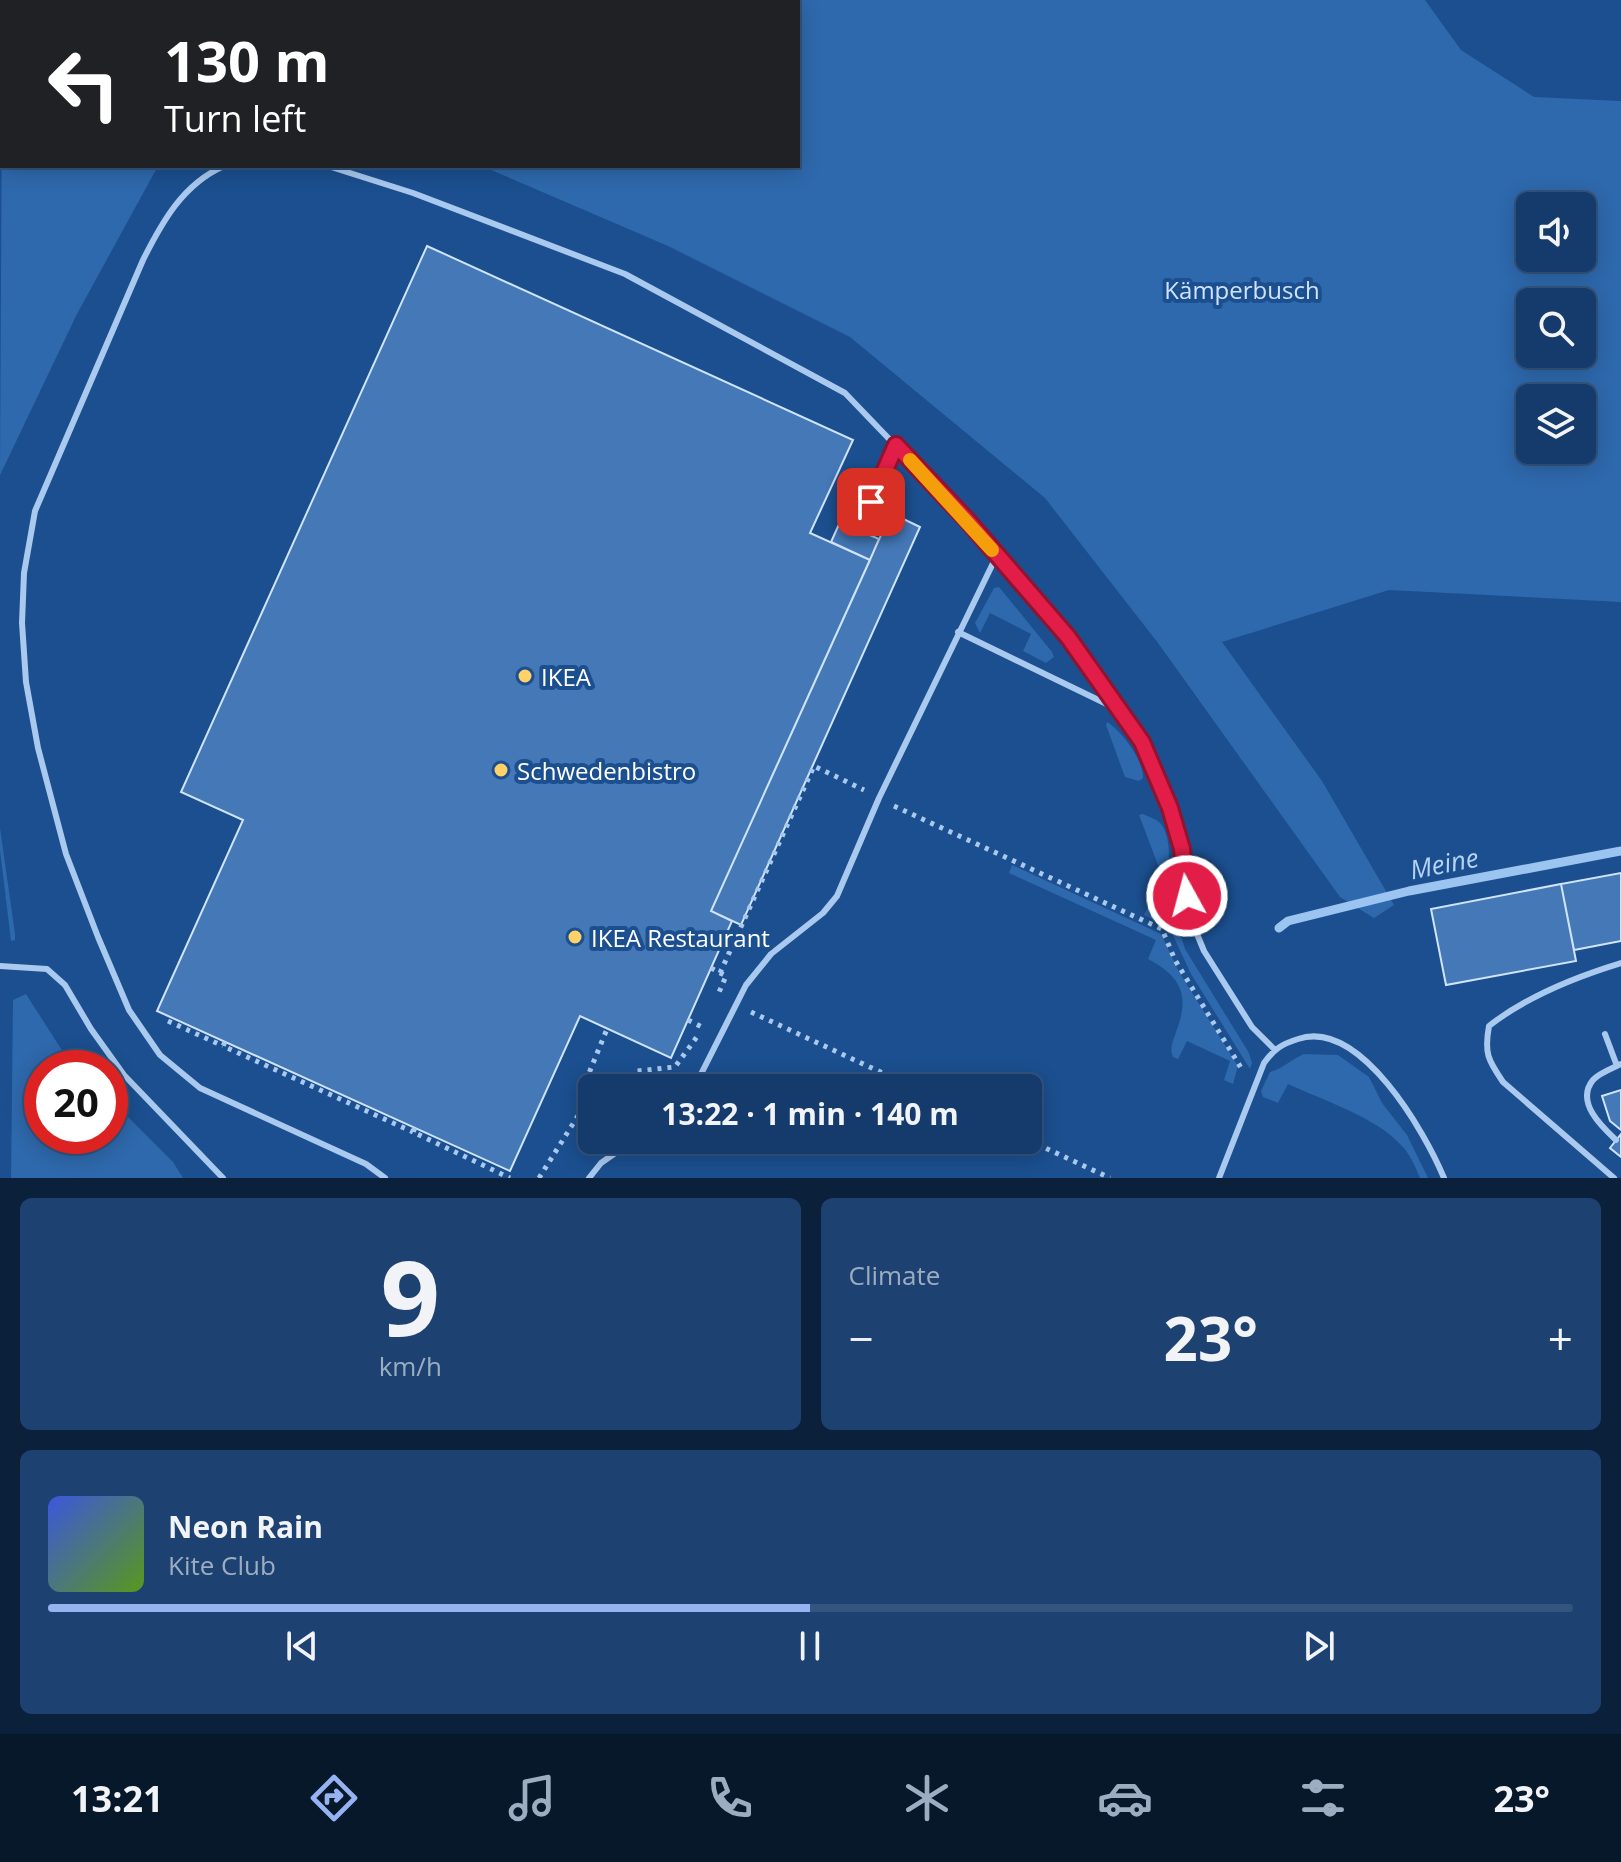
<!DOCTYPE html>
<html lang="en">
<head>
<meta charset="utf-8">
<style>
	body { margin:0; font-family:"Open Sans",sans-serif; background:#1d4271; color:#f1f3f6; height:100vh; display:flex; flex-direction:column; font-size:30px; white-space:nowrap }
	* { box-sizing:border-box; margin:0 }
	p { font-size:26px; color:#9dadc1 }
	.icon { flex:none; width:44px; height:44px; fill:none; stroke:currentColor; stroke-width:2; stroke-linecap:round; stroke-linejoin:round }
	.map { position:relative; height:1178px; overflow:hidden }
	.sheet { display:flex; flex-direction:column; gap:20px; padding:20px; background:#0b203b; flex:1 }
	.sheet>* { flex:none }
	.banner { position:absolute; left:0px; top:0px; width:800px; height:168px; box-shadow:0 4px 20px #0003,0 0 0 2px #33557e; background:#202124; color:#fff; overflow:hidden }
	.buttons { position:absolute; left:1516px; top:192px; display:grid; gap:16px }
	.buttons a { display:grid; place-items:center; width:80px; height:80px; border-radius:12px; background:#143b6b; box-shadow:0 4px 20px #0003,0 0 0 2px #33557e; font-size:40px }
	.speed { position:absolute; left:24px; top:1050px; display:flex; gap:16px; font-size:40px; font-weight:700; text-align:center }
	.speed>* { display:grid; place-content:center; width:104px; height:104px; border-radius:50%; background:#143b6b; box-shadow:0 4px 20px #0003,0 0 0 2px #33557e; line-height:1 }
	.speed .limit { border:12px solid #d22; background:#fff; color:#111 }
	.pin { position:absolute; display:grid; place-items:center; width:68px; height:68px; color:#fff; margin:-34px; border-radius:16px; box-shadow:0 4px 12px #0006 }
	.me { position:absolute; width:88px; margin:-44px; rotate:353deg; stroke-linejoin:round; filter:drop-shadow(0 0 6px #0008) }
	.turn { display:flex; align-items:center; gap:28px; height:168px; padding:0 32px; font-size:36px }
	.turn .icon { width:104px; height:104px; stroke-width:2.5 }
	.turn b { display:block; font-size:56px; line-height:68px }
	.big { font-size:60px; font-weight:700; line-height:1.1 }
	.sheet .card { flex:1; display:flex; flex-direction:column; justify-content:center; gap:12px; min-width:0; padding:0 28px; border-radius:12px; background:#1d4271 }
	.sheet .dial { align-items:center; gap:0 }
	.dial b { font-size:104px; line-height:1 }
	.song { display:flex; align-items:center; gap:24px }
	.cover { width:96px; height:96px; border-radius:12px; background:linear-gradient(135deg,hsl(230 70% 55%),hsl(90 70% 35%)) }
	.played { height:8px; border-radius:4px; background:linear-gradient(90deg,#95b2f1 50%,#33557e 50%) }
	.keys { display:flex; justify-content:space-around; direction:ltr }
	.heat { display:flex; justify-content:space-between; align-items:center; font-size:44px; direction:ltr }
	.sheet .tiles { flex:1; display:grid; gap:20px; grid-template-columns:1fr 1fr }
	.card:last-child { grid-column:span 2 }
	.trip { position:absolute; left:578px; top:1074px; width:464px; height:80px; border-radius:12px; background:#143b6b; box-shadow:0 4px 20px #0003,0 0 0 2px #33557e; font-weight:700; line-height:80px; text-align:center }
	.tabs { display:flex; height:128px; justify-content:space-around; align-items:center; background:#08182b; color:#9dadc1 }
	.tabs .icon { width:56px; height:56px }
	.tabs .active { color:#95b2f1 }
	.tabs b { font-size:36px; color:#f1f3f6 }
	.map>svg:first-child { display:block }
</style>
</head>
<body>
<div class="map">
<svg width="1621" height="1178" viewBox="0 0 1621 1178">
	<rect width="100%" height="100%" fill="#1b4f8f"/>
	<!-- green -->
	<path fill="#2e69ad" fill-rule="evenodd" d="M0,0H84L2,2L0,42Z
		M115,0H1425L1461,50L1534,97L1621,101V602L1389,590L1222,642L1322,781L1394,905L1374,918L1340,897L1158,643L1045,498L850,337L668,246L482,166H798V2H113ZM1530,206H1582V258H1530ZM1530,302H1582V354H1530ZM1530,398H1582V450H1530Z
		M2,85V166H158L77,314L0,475Z
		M999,587L1052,652L1054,657L1046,663L1023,651L1031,634L990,613L980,633L975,623L994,588Z
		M1107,722C1122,731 1144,761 1143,778L1139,781L1125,777L1106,725Z
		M1143,814C1149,817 1157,819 1161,824C1169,833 1172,861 1165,870H1160L1139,815Z
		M0,828L15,934V940L11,941L0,850Z
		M1012,865L1161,934L1179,972L1238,1066L1233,1084L1224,1080L1230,1061L1187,1041L1178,1059L1173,1057C1169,1048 1173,1042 1176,1032C1190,996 1182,977 1148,959L1156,940L1009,873Z
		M1153,895L1172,906L1185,949L1249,1053L1252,1063L1250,1069L1191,974L1169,927L1144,915Z
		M26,994L63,1052L79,1068H42V1136H110V1099L173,1162L183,1178H11L13,1000Z
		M1304,1054L1338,1055L1369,1077L1382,1103L1407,1135L1428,1178H1420C1415,1166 1410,1154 1401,1145C1376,1117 1322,1100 1288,1084L1278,1103L1263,1097L1261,1091L1270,1072C1282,1069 1292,1059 1304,1054Z"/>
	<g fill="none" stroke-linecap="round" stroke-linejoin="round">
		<!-- stream -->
		<path stroke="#9cc4f0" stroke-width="9" d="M1279,928L1288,921L1409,891L1621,851"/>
	</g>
	<!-- building -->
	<path fill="#4478b7" stroke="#cfe3fa" stroke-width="2" d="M427,246L853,440L810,533L870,560L711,911L732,921L671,1058L580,1016L510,1171L157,1011L243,820L181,792Z
		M891,513L920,527L741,925L711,911Z
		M840,522L879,539L870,560L831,542Z
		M1621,873V941L1574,950L1561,884Z
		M1561,884L1576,961L1446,985L1431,909Z
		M1621,1090V1130L1610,1121L1602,1096Z
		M1621,1134V1157L1610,1148Z"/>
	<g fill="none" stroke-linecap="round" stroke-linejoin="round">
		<!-- path -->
		<path stroke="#a9c9ee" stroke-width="5" stroke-dasharray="4 6" stroke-linecap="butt" d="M894,806L1162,929L1175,960L1243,1071
			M711,968L726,976L717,997
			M720,973L814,766L864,790
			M751,1012L915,1088
			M688,1020L704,1028
			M168,1021L223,1046
			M225,1042L223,1046L413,1132
			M613,1088L637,1071L675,1067L699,1034
			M581,1111L587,1078L607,1029
			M415,1128L413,1132L510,1178
			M1028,1140L1110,1178
			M539,1178L581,1111L592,1103"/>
		<!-- service -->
		<path stroke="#a9c9ee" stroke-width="6" d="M224,166C183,184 162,222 143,260L35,511L24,573L22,623L26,682L38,748L66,854L98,937L129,1010L160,1055L200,1088L366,1164L385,1178
			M328,166L413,193L625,274L845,393L967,520L1068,637L1142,742L1170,808L1182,849L1190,917L1204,951L1252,1027L1274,1049
			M859,530L896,445
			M958,632L1117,709
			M0,966L47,969L65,985L91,1029L124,1075L223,1178
			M1605,1034L1617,1066
			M694,1088L746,985L771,954L823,913L837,896L879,798L997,555
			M1616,1140C1602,1127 1575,1102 1593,1080C1599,1073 1613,1068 1621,1064
			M589,1178L601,1163L634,1140
			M1219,1178L1264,1063C1274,1049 1282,1044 1298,1039C1360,1018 1425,1132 1444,1178
			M1614,1178L1503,1082C1488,1060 1484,1053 1489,1026C1527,996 1575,977 1621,963"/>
		<!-- minor -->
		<path stroke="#a9c9ee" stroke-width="8" d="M98,2L100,0
			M0,57L2,56"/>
	</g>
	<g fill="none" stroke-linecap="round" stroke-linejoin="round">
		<defs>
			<path id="route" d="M871,502L896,445L967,520L1068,637L1142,742L1170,808L1182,849L1187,896"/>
		</defs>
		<!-- route casing -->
		<use href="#route" stroke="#92132f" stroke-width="20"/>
		<!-- route -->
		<use href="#route" stroke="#e11d48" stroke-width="14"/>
		<!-- slow -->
		<path stroke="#f59e0b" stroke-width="14" d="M910,460L992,550"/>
	</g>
	<!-- markers -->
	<g fill="#ffd166" stroke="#1b4f8f" stroke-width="3">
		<circle cx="525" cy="676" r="8"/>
		<circle cx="501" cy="770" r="8"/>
		<circle cx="575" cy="937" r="8"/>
	</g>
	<g text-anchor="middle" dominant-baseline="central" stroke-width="8" stroke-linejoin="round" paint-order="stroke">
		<!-- park labels -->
		<g font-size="24" fill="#cfe3fa" stroke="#1b4f8f">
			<text x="1242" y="289">Kämperbusch</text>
		</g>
		<!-- poi labels -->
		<g font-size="24" fill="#fff" stroke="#1b4f8f" text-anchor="start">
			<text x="541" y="676">IKEA</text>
			<text x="517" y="770">Schwedenbistro</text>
			<text x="591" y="937">IKEA Restaurant</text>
		</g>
		<!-- water labels -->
		<g font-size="26" font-style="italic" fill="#b5d3f5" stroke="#1b4f8f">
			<text transform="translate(1444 863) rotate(-11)">Meine</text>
		</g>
	</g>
</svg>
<div class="buttons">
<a><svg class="icon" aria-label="sound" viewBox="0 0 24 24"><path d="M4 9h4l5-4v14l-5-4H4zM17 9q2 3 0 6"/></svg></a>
<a><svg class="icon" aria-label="search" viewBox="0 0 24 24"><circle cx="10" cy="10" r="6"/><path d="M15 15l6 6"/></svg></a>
<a><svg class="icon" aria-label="layers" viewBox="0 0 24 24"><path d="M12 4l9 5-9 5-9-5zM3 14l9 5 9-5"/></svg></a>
</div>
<div class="speed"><div class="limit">20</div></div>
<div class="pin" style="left:871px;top:502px;background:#d93025"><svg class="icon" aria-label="arrive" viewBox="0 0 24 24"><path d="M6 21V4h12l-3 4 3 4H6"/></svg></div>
<svg class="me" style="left:1187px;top:896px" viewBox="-20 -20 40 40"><circle r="17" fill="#e11d48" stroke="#fff" stroke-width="3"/><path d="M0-11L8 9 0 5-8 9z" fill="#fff"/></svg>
<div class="trip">13:22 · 1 min · 140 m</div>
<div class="banner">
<div class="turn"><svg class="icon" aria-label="left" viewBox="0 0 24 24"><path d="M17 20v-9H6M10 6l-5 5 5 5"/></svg><div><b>130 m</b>Turn left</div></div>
</div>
</div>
<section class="sheet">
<div class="tiles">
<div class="card dial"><b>9</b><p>km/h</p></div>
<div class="card"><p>Climate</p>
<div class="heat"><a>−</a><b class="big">23°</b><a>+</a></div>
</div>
<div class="card">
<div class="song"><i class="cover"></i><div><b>Neon Rain</b><p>Kite Club</p></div></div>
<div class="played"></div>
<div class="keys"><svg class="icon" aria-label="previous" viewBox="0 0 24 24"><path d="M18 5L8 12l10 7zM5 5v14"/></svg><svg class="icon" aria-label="pause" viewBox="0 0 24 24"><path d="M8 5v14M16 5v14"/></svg><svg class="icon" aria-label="next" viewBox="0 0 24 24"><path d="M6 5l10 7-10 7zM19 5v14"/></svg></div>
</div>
</div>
</section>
<nav class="tabs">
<b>13:21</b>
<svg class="icon active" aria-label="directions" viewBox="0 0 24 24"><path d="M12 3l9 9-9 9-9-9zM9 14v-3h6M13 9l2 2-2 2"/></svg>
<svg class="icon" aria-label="music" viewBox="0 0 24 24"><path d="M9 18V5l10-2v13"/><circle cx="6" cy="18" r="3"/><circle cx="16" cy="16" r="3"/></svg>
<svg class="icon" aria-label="phone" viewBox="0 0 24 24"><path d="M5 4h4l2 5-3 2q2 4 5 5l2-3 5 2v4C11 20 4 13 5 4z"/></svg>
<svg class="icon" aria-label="climate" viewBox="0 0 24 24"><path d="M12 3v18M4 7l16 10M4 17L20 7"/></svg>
<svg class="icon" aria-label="car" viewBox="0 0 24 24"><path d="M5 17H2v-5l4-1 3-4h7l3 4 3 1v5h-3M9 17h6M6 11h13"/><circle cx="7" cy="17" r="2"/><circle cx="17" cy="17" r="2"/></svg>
<svg class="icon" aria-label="filters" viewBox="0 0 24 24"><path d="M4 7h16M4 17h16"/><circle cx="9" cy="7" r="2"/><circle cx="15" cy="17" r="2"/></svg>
<b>23°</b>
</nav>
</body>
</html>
